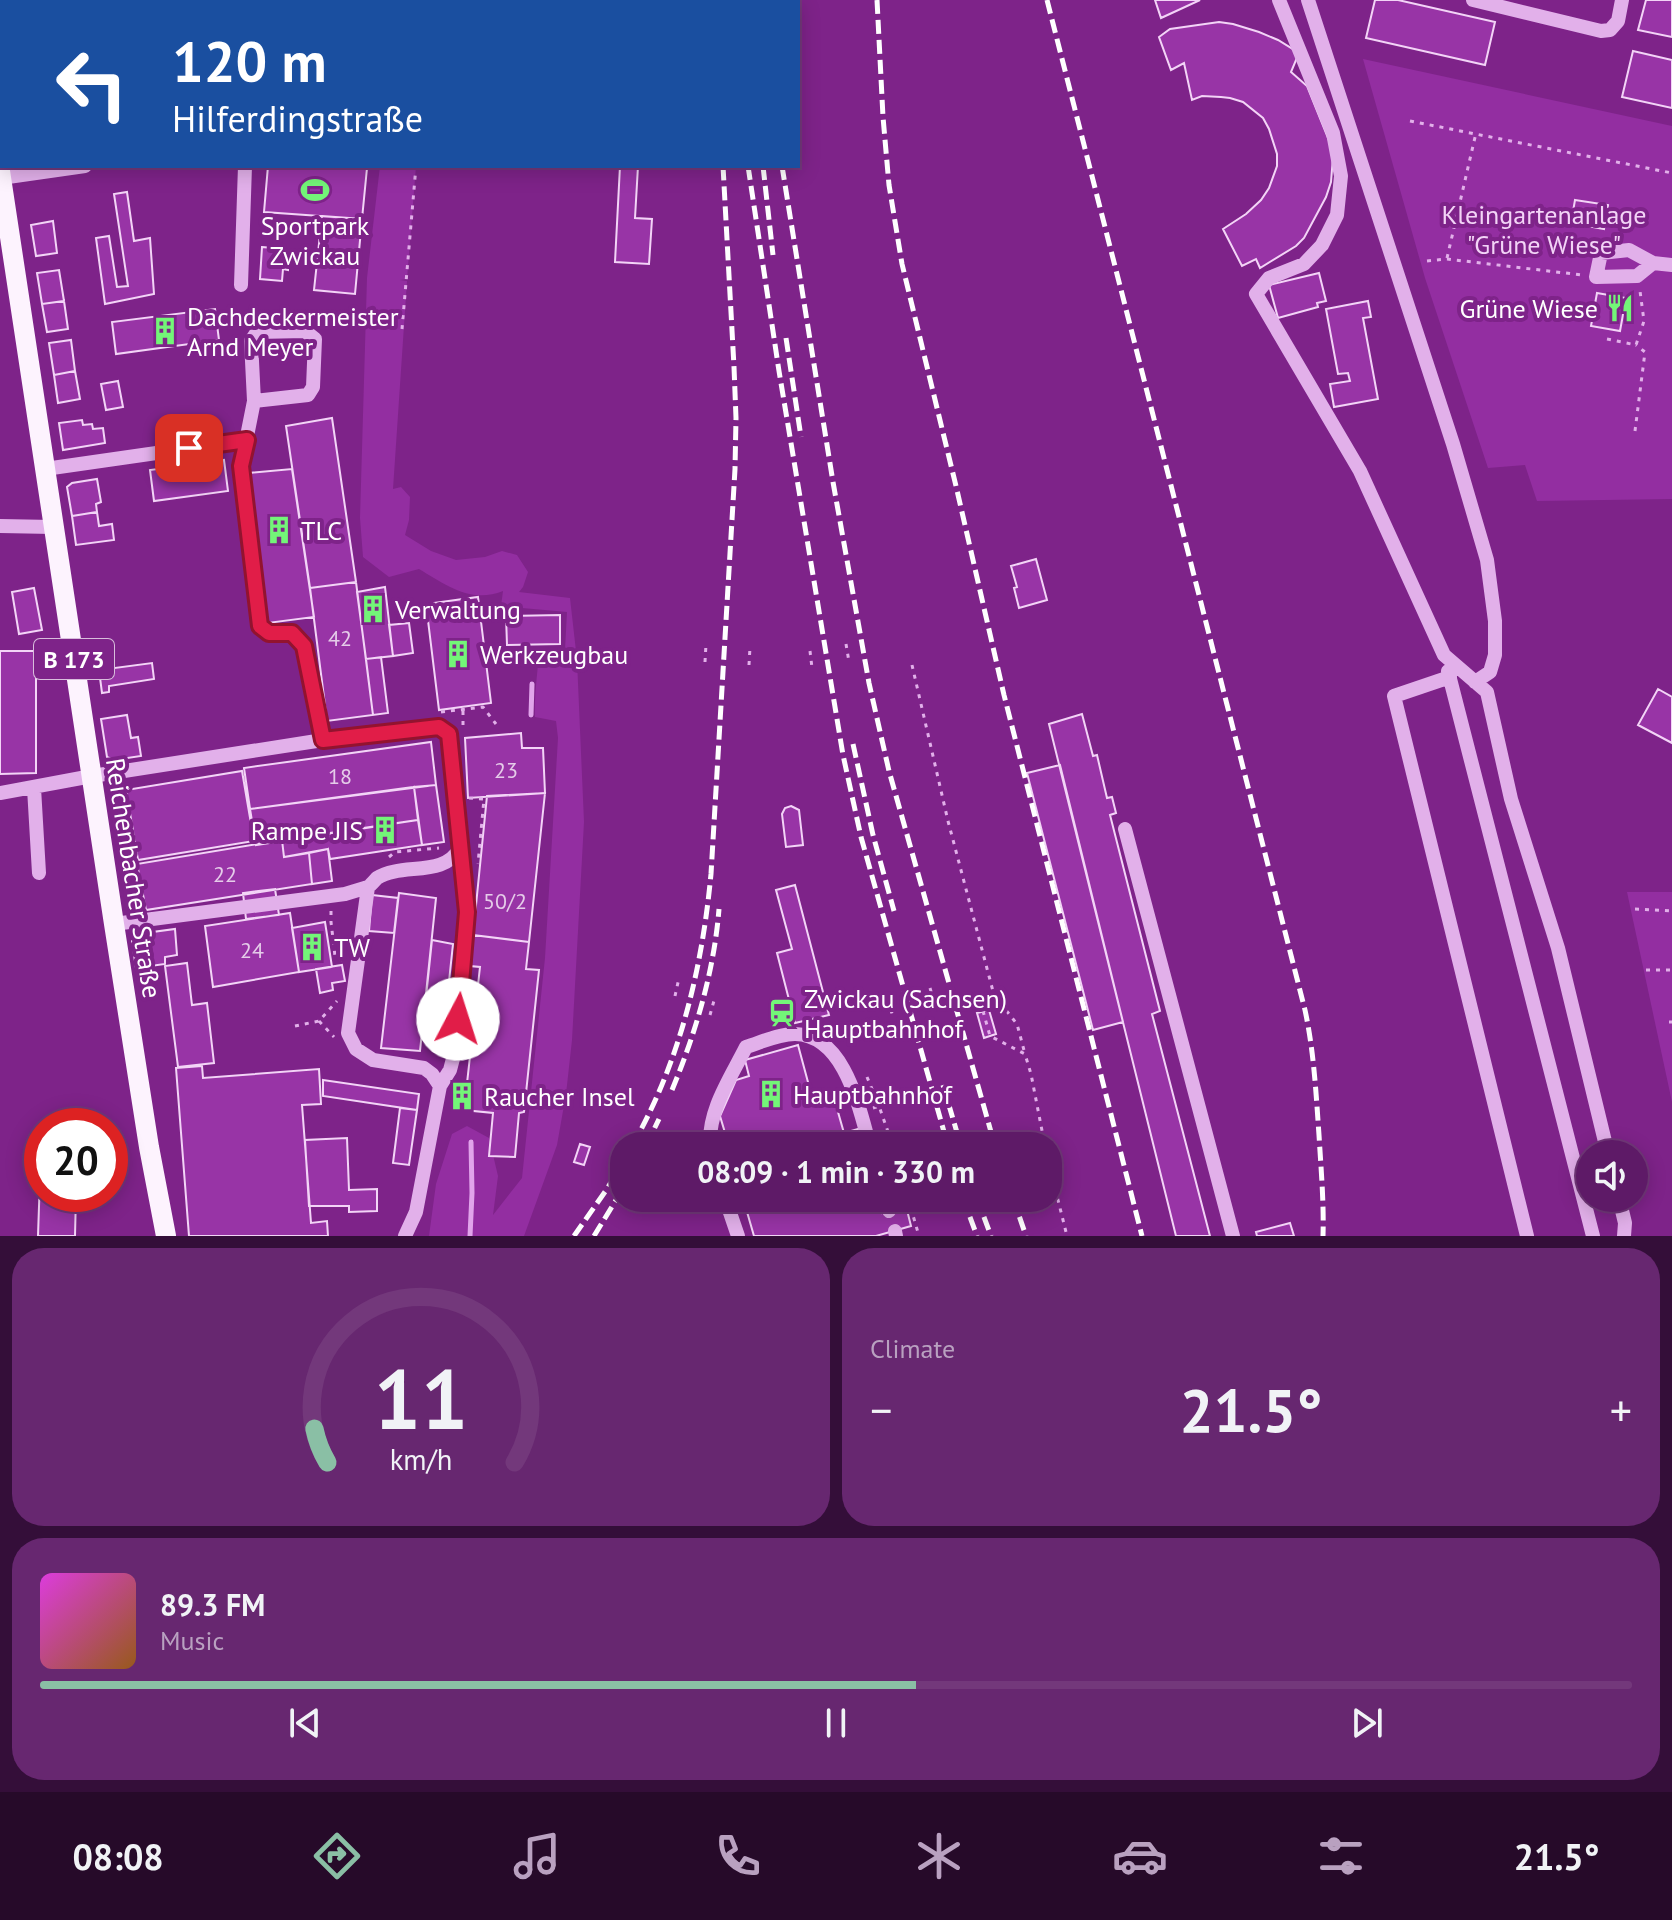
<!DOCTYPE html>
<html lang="en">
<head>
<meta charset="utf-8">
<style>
	body { margin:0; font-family:"PT Sans",sans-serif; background:#672770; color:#f1f3f6; height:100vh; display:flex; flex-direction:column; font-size:30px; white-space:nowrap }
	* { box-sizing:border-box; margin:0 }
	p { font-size:26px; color:#b9a1c0 }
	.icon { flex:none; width:44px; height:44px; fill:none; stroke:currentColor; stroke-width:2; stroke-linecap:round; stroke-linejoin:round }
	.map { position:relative; height:1236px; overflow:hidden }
	.panel { display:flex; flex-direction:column; gap:12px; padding:12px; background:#340e39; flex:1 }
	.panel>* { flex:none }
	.banner { position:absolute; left:0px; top:0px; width:800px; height:168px; box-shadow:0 4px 20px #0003,0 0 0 2px #73387b; background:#1a4fa0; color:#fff; overflow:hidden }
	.controls { position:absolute; left:1576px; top:1140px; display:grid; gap:16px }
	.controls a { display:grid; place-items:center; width:72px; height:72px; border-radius:50%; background:#5e1a67; box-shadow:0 4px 20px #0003,0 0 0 2px #73387b; font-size:40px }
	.speed { position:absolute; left:24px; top:1108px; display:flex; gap:16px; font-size:40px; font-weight:700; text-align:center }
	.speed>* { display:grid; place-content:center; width:104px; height:104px; border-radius:50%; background:#5e1a67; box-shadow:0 4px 20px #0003,0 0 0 2px #73387b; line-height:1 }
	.speed .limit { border:12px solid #d22; background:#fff; color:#111 }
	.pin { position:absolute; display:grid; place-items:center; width:68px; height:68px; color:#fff; margin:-34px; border-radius:16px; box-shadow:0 4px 12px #0006 }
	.me { position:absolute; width:88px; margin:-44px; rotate:5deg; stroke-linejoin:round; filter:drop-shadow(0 0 6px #0008) }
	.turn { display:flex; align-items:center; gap:28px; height:168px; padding:0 40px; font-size:36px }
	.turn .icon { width:104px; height:104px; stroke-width:2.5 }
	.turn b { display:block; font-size:56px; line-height:68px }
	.big { font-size:60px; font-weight:700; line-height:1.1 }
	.panel .widget { flex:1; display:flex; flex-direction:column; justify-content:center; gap:12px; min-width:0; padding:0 28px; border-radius:32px; background:#672770 }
	.panel .dial { align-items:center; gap:0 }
	.dial svg { height:208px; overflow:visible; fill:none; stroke:#73387b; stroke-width:7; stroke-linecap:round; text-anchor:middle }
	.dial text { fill:#f1f3f6; stroke:none }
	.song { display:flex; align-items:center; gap:24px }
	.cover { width:96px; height:96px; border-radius:12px; background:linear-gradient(135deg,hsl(300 70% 55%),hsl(30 70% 35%)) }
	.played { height:8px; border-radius:4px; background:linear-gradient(90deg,#8abfa5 55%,#73387b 55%) }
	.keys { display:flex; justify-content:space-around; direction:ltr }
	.heat { display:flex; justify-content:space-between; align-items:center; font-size:44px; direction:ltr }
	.panel .tiles { flex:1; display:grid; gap:12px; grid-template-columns:1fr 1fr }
	.widget:last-child { grid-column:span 2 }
	.trip { position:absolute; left:610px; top:1132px; width:452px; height:80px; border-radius:32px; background:#5e1a67; box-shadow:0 4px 20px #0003,0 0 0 2px #73387b; font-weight:700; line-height:80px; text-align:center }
	.dock { display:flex; height:128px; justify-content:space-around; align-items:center; background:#260a29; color:#b9a1c0 }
	.dock .icon { width:56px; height:56px }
	.dock .on { color:#8abfa5 }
	.dock b { font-size:36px; color:#f1f3f6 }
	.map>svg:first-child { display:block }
</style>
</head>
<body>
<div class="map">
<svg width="1672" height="1236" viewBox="0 0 1672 1236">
	<rect width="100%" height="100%" fill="#7e2389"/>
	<!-- green -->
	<path fill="#932ea1" d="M1363,59L1672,126V499L1537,501L1525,465L1488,468L1425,278Z
		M380,166H416L407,279L400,280L407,281L393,489L401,487L410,497L409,520L405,535L431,551L456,560L485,557L502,551L517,555L528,572L523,587L519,592L570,598L577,660L584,822L572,1040L566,1094L557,1145L524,1236H429L436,1184L452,1134L467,1126L489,1138L498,1176L493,1215L522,1178L545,958L558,738L556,721L535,717C534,694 538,672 539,649L565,650L567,612L501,606L503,591C471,604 446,585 419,569L389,577L363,557L360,518L367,278Z
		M1627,892H1672V1102Z"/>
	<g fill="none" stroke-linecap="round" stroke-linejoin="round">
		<!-- stream -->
		<path stroke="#e1a4eb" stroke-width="5" d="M531,715L532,684
			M470,1236L472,1193L471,1142"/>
	</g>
	<!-- building -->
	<path fill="#9834a6" stroke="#f3d4f7" stroke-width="2" d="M1155,0H1200L1161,18Z
		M1375,0H1398L1495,22L1485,65L1366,38Z
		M1646,0H1672V37L1638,30Z
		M1219,22L1233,24L1259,32L1278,40L1299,53L1291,72L1307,86L1332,148L1333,157L1331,182L1326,197L1304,238L1296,246L1260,268L1256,259L1242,266L1223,229L1246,214L1261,200L1269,188L1277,166V154L1269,129L1263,118L1243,102L1230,98L1221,97L1202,96L1192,100L1184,63L1171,70L1159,37L1170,29Z
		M1633,51L1672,60V108L1622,97Z
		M268,166H339L367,168L362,219L264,212Z
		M618,166H638L635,218L652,219L649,264L615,262L620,166Z
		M127,192L134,241L150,238L154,294L105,304L96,238L109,236L117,287L128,286L114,194Z
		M1575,200L1608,205L1604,229L1571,223Z
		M322,216L362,219L355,294L314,290Z
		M53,221L57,253L36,256L31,225Z
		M262,247L284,249V260H288V270L283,269L282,281L260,279Z
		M59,270L64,301L42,304L37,273Z
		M1319,273L1326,301L1317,303L1318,307L1278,318L1269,285Z
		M1597,293L1626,298L1620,331L1591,326Z
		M64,301L68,329L47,332L42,304Z
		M1368,301L1371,317L1363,318L1378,399L1334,407L1330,384L1350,381L1348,373L1338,374L1326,309Z
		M215,309L219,340L116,354L112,322Z
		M71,340L75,371L54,375L49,343Z
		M75,371L80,399L58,403L54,375Z
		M118,381L123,407L106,410L101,384Z
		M332,418L356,582L310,588L286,426Z
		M82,420L83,425L92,424L93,429L103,428L105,443L63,450L59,423Z
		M224,460L228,491L154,501L150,470Z
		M292,469L314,617L268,623L249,473Z
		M97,479L101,502L96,504L97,512L72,516L67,487L72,483Z
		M97,512L99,526L112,524L114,540L76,545L72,516Z
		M1036,559L1047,600L1019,608L1014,588L1017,587L1011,566Z
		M356,582L373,715L327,721L310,588Z
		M385,587L393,656L366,659L357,592Z
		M34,588L42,630L19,634L12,592Z
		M478,597L491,703L439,710L426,604Z
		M560,615V644L507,645L506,616Z
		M409,623L413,653L393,656L389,625Z
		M0,651H36V773L0,774Z
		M381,657L388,713L373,715L366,659Z
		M152,663L154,679L109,686V692L102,693L99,670Z
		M1658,689L1672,697V743L1638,725Z
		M1082,714L1093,756L1097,755L1107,798L1112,797L1116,813L1110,815L1160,1011L1152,1014L1210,1236H1176L1049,724Z
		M127,715L131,738L138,737L141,756L114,760L107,757L101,719Z
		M521,733L522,748H543L545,793L468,798L465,738Z
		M431,742L436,785L250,809L244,768Z
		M1060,765L1123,1022L1093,1030L1027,773Z
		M242,771L254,841L138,860L126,790Z
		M436,785L444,842L422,845L414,787Z
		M414,787L418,820L256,845L250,809Z
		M545,793L529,942L473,935L487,796Z
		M791,806L799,810L803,845L786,847L782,814L785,808Z
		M418,820L422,845L330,859L328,849L284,857L282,840Z
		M282,840L284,857L309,853L312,884L146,910L137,864Z
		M328,849L332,881L312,884L309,853Z
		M795,885L829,1015L795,1023L777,953L792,949L776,890Z
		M275,889L279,915L246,919L243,893Z
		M399,893L436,898L420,1051L381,1048Z
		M372,895L398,898L394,933L369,931Z
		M290,913L299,972L213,987L205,926Z
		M325,922L332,967L299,972L292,928Z
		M175,929L177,955L165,957V964L136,968L132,941L138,934Z
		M473,935L529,942L526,969L539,970L524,1112L519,1113L515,1157L489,1156L493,1113L464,1110L480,967L470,966Z
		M432,940L453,944L444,1028L423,1026Z
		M187,963L192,1005L207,1003L214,1063L178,1067L165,966Z
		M342,965L345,981L332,983L333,990L320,993L316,969Z
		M989,1010L996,1034L984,1038L977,1013Z
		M798,1045L812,1097L832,1091L844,1133L858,1129L863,1146H729L720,1116L736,1080L749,1076L745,1060Z
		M202,1066L203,1078L319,1069L321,1104L302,1105L311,1223L327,1221L328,1236H189L176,1068Z
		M323,1080L419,1094L417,1110L323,1096Z
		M400,1108L417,1110L409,1165L393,1163Z
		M347,1138L349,1190L377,1189V1211L349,1212V1206H309L305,1140Z
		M580,1144L590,1147L584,1165L574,1162Z
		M40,1177H42V1194H76L75,1236H38Z
		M743,1198H877L882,1213L906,1206L911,1226L876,1236H754Z
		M1290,1223L1294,1236H1257L1256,1232Z"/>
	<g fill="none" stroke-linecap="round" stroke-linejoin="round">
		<!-- path -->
		<path stroke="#e2b0ea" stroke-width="3" stroke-dasharray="4 6" stroke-linecap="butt" d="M427,2V0
			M1410,121L1672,173
			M1447,258L1476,133
			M1427,261L1447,259L1582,275
			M402,329L416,166
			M1607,339L1636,345L1644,321L1640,291
			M1635,431L1645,352L1636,345
			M846,644L849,662
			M810,651L812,668
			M705,662L706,644
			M749,665L750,647
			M912,665L948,821L994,995L1017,1024L1025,1054
			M463,711V727
			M441,712L483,707L496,724
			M469,798L484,799L478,864
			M389,857L395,852L439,848
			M1635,909L1672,911
			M331,911V922L335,956L342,960
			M1646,970H1672
			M930,988L935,1005
			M675,996L679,978
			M888,1000L893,1017
			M983,1011L990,1036L1025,1054L1031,1074L1045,1146
			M710,1015L715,997
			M319,1021L334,1037
			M1669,1022H1672
			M295,1026L319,1021L337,1001
			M867,1077L879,1106
			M873,1108L879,1106L893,1146
			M780,1146L804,1139
			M1048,1160L1067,1236
			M908,1198L919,1236"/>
		<!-- minor -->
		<path stroke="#e2b0ea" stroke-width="14" d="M1279,0L1333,133L1341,176L1337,215L1322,245L1304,264L1269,278L1256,294L1360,471L1444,655L1487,692L1511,799L1558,948L1608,1154
			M1308,0L1453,444L1487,560L1495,621V655L1490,672L1475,682
			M1473,0L1601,31L1610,30L1618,21L1622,0
			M1,178L85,166
			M1653,263L1637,276L1596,277L1601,253L1629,250L1653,263L1672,265
			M241,285L245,166
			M254,401L251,341L257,332L305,331L315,339L313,387L308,395L254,401L241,466L260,626L269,633H292L304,646L323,740
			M45,469L247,440
			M0,526L53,527
			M1448,671L1593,1236
			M1450,677L1394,696L1527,1236
			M34,788L39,873
			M0,793L92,776L323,740L439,727L445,729L449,734L460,848C444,878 402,862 377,878C376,879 370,886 368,887L348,1033L356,1049L373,1060L424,1068L432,1074L440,1086L416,1212L405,1236
			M1125,829L1233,1236
			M114,924L345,894L368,887
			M440,1086L450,1070L455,1051L461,988L467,912L465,885L460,848
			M710,1146C708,1110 730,1079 746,1047C762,1042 778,1034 795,1034C845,1035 859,1108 870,1146
			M725,1198L738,1236
			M885,1198L889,1211
			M1619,1198L1625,1223L1624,1236
			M895,1231L896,1236"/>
		<!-- major -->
		<path stroke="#fdf3fe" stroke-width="20" d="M0,171L114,924L149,1147L166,1236"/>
		<!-- rail -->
		<path stroke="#fff" stroke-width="5" stroke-dasharray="14 6" stroke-linecap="butt" d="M715,0V2
			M736,0V2
			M755,0V2
			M877,0L883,117L889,185L902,264L956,486L1004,695L1142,1236
			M1047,0L1305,1010C1314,1052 1316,1093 1319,1135C1321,1169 1324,1202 1323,1236
			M748,166L779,371L843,755L861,837L948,1146
			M763,166L773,255
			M782,166L833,482L869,683L889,771L995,1146
			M786,338L801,437
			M853,744L873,835L894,911
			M943,1085L961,1146
			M672,1090C696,1032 714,971 719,909
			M632,1146C680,1062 702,969 711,874L735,469L736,418L734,367L723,166
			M646,1146L659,1119
			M963,1198L977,1236
			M977,1198L991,1236
			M1013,1198L1026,1236
			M574,1236L607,1189L624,1160
			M594,1236L624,1187"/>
	</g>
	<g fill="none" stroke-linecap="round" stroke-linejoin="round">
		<defs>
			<path id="route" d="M189,448L247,440L241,466L260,626L269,633H292L304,646L323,740L439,727L449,734L467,912L458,1019"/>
		</defs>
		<!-- route casing -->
		<use href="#route" stroke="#92132f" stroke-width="20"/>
		<!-- route -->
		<use href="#route" stroke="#e11d48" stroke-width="14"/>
	</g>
	<!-- icons -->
	<defs>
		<symbol id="stadium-bare" viewBox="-9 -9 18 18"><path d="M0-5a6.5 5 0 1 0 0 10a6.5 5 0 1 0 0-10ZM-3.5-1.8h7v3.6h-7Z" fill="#73f578" stroke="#7e2389" stroke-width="2.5" paint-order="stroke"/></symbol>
		<symbol id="restaurant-bare" viewBox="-9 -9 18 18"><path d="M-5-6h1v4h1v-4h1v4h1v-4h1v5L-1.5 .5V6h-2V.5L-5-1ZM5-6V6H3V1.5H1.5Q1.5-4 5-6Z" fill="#73f578" stroke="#7e2389" stroke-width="2.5" paint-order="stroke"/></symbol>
		<symbol id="building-bare" viewBox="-9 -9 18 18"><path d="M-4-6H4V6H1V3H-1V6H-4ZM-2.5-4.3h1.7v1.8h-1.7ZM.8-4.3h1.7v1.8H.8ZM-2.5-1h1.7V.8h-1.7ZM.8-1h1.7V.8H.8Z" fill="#73f578" stroke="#7e2389" stroke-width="2.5" paint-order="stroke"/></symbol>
		<symbol id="station-bare" viewBox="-9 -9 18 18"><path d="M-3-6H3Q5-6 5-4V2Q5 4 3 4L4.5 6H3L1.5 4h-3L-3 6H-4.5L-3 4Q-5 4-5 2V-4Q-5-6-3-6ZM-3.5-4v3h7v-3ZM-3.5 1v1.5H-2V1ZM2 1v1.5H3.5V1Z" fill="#73f578" stroke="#7e2389" stroke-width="2.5" paint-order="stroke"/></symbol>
	</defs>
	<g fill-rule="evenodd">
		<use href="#stadium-bare" x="295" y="170" width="40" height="40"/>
		<use href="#restaurant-bare" x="1600" y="288" width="40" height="40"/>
		<use href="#building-bare" x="145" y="311" width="40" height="40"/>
		<use href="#building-bare" x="259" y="510" width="40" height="40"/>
		<use href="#building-bare" x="353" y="589" width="40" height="40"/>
		<use href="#building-bare" x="438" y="634" width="40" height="40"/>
		<use href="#building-bare" x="365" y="810" width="40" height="40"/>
		<use href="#building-bare" x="292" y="927" width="40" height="40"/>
		<use href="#station-bare" x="762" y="993" width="40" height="40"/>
		<use href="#building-bare" x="751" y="1074" width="40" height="40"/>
		<use href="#building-bare" x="442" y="1076" width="40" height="40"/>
	</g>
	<g text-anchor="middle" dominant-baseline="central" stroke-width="8" stroke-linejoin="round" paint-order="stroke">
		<!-- number labels -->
		<g font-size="22" fill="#e5cce9">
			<text x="340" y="638">42</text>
			<text x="506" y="770">23</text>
			<text x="340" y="776">18</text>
			<text x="225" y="874">22</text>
			<text x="505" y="901">50/2</text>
			<text x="252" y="950">24</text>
		</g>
		<!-- shield labels -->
		<rect fill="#7e2389" stroke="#d8bddc" stroke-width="2" x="34" y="639" width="80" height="40" rx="6"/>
		<g font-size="24" font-weight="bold" fill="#fff">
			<text x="74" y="659">B 173</text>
		</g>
		<!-- park labels -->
		<g font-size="26" fill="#f3d4f7" stroke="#7e2389">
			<text x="1544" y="214">Kleingartenanlage<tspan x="1544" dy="30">"Grüne Wiese"</tspan></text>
		</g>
		<!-- poi labels -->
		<g font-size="26" fill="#fff" stroke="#7e2389" text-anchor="start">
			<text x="315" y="225" text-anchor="middle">Sportpark<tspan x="315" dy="30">Zwickau</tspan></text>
			<text x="1598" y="308" text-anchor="end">Grüne Wiese</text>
			<text x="187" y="316">Dachdeckermeister<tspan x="187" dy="30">Arnd Meyer</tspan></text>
			<text x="301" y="530">TLC</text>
			<text x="395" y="609">Verwaltung</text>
			<text x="480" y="654">Werkzeugbau</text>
			<text x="363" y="830" text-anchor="end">Rampe JIS</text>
			<text x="334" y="947">TW</text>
			<text x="804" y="998">Zwickau (Sachsen)<tspan x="804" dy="30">Hauptbahnhof</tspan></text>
			<text x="793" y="1094">Hauptbahnhof</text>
			<text x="484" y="1096">Raucher Insel</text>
		</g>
		<!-- street labels -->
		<g font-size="26" fill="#fff" stroke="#7e2389">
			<text transform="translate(134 878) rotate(81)">Reichenbacher Straße</text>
		</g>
	</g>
</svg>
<div class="controls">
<a><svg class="icon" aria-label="sound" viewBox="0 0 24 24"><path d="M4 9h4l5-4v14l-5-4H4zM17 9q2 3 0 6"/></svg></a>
</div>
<div class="speed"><div class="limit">20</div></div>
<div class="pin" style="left:189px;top:448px;background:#d93025"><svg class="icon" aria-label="arrive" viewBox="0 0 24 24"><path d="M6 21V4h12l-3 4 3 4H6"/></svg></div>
<svg class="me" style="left:458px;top:1019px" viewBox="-20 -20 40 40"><circle r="19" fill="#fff"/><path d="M0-13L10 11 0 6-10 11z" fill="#e11d48"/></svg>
<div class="trip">08:09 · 1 min · 330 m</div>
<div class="banner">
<div class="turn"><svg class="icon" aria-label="left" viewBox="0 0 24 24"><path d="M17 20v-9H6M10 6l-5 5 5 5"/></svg><div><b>120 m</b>Hilferdingstraße</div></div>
</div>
</div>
<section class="panel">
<div class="tiles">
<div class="widget dial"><svg viewBox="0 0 100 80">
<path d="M14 69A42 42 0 1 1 86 69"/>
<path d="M14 69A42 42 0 0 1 9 56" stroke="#8abfa5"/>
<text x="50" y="56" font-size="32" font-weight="700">11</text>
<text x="50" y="72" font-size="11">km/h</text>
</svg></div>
<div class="widget"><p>Climate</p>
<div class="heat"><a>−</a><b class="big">21.5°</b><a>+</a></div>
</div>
<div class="widget">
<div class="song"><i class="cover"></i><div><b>89.3 FM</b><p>Music</p></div></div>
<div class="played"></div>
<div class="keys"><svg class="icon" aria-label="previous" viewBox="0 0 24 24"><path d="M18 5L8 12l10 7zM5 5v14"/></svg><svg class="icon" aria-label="pause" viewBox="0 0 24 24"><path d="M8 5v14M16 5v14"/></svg><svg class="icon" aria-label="next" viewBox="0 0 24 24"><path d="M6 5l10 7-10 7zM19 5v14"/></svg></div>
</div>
</div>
</section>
<nav class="dock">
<b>08:08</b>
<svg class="icon on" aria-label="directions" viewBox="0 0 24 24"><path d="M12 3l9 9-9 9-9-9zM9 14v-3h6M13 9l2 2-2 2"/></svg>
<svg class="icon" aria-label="music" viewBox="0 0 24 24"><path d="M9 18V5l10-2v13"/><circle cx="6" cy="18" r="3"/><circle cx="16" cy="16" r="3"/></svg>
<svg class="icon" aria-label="phone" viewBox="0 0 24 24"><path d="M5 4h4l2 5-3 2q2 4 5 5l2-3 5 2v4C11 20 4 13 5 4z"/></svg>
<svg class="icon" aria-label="climate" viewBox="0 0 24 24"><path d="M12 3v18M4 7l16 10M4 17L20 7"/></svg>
<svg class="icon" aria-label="car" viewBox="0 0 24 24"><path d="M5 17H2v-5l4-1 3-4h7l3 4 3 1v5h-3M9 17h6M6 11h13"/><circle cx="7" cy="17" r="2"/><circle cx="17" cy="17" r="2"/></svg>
<svg class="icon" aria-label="filters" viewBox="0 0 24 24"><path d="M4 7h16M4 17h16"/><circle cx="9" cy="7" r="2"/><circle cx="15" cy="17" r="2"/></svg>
<b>21.5°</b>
</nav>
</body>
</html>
